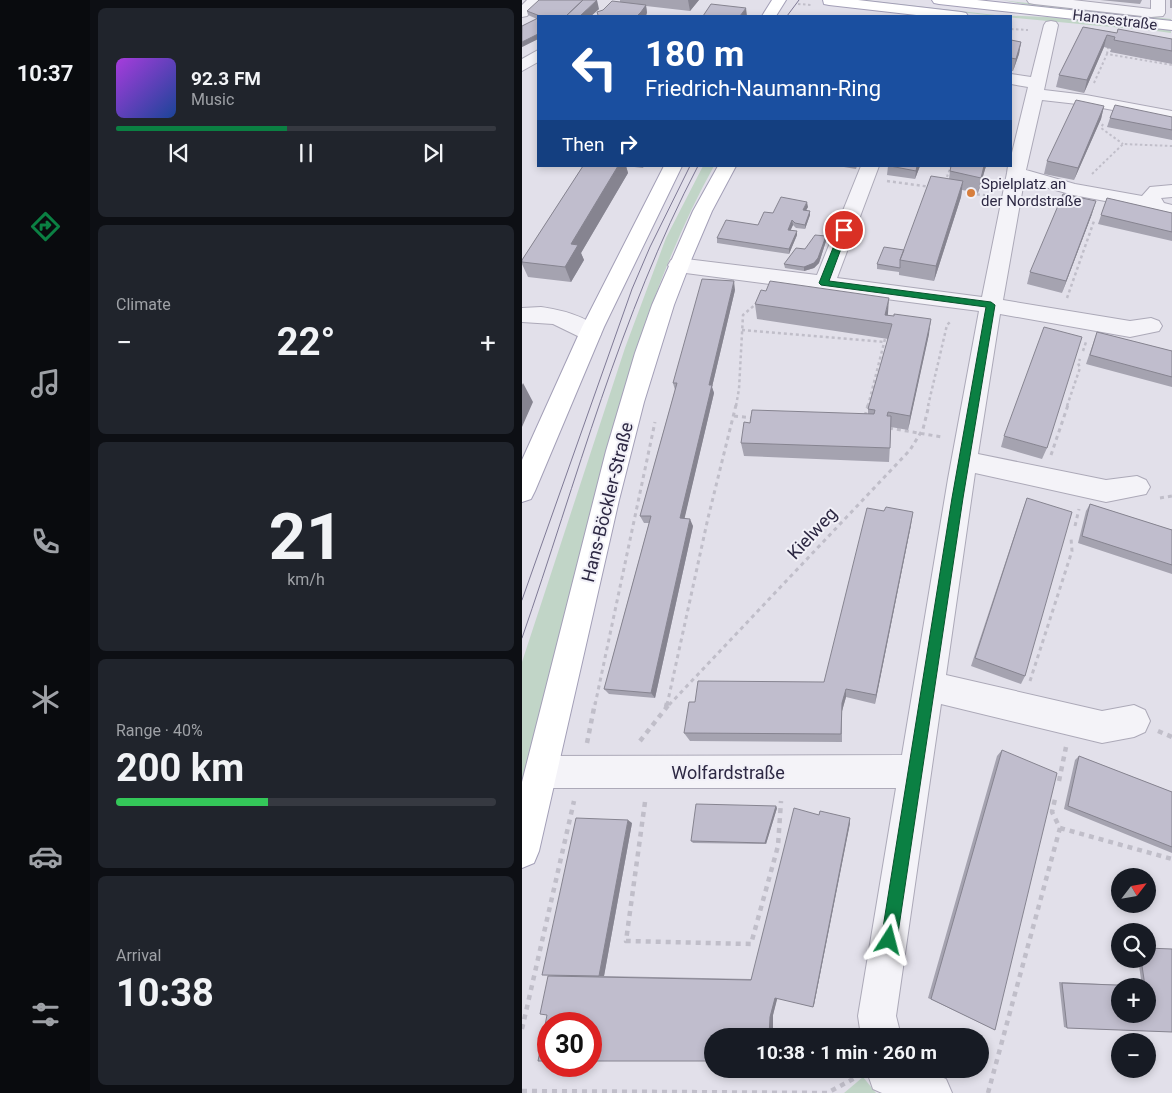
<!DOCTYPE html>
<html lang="en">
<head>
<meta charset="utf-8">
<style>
	body { margin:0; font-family:Roboto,sans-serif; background:#20242c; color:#f1f3f6; height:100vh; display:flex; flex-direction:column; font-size:19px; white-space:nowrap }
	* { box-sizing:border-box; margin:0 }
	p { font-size:16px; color:#9ea1a6 }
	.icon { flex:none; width:28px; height:28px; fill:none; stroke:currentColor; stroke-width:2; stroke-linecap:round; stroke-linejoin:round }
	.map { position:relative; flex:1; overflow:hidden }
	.drawer { display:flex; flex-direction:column; gap:8px; padding:8px; background:#0d0f14; width:432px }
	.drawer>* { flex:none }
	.top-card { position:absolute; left:15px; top:15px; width:475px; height:152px; border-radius:0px; box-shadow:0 2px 8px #0003; background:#1a4fa0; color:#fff; overflow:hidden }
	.needle { width:32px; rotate:59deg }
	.controls { position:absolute; left:589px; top:868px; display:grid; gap:10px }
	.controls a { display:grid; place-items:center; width:45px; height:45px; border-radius:50%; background:#171b24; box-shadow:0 2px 8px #0003; font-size:25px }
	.speed { position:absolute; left:15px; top:1012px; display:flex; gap:10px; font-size:25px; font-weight:700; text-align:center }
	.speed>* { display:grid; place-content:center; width:65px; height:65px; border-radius:50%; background:#171b24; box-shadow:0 2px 8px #0003; line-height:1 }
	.speed .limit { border:8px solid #d22; background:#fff; color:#111 }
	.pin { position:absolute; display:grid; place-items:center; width:42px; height:42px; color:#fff; margin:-21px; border:2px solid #fff; border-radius:50%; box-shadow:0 1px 5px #0007 }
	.me { position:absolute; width:55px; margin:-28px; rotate:9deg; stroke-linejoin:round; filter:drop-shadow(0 0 4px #0008) }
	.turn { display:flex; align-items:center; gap:18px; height:105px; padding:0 25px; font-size:22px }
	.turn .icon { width:65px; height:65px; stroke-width:2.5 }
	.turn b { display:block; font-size:35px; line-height:42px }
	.then { display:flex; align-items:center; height:48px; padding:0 25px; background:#0003; gap:10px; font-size:19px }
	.big { font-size:38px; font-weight:700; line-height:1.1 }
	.drawer .widget { flex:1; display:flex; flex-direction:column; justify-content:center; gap:8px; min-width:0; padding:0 18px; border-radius:8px; background:#20242c }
	.drawer .dial { align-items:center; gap:0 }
	.dial b { font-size:65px; line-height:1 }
	.song { display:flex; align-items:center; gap:15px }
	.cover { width:60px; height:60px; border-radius:8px; background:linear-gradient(135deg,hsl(280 70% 55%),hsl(220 70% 35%)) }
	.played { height:5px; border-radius:2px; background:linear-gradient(90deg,#0b8043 45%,#363941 45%) }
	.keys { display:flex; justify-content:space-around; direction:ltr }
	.heat { display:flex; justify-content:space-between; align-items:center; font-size:28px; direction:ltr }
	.charge { height:8px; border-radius:4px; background:linear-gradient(90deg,#34c759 40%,#363941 0) }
	.trip { position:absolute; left:182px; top:1028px; width:285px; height:50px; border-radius:25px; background:#171b24; box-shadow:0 2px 8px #0003; font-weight:700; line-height:50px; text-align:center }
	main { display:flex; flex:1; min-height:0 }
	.menu { display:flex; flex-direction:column; width:90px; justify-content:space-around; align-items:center; background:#090b0e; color:#9ea1a6 }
	.menu .icon { width:35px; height:35px }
	.menu .on { color:#0b8043 }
	.menu b { font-size:22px; color:#f1f3f6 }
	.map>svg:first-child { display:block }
</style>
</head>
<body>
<main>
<nav class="menu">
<b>10:37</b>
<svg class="icon on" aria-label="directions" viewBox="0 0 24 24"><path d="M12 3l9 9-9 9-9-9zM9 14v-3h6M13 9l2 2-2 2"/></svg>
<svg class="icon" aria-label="music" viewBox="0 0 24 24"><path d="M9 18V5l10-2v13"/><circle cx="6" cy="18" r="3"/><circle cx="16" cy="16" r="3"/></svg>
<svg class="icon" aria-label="phone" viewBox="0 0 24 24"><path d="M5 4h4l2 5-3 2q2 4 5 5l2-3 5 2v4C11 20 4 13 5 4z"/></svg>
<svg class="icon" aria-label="climate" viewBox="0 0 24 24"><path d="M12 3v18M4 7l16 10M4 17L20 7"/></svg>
<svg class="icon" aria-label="car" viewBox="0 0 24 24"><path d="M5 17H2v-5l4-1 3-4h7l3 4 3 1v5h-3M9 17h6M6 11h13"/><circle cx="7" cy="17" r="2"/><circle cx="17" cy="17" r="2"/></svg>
<svg class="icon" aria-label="filters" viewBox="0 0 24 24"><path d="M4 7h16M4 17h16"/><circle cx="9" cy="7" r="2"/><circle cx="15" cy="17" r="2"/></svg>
</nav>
<section class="drawer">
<div class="widget">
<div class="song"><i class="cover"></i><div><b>92.3 FM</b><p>Music</p></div></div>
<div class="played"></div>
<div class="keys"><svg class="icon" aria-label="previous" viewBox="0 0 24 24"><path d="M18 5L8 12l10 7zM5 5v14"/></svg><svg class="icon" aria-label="pause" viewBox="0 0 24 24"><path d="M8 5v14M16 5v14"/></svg><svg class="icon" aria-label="next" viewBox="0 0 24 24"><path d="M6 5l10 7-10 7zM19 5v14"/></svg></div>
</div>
<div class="widget"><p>Climate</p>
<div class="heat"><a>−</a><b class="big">22°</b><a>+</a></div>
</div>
<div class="widget dial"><b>21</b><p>km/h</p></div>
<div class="widget"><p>Range · 40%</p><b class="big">200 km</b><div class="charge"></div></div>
<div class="widget"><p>Arrival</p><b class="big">10:38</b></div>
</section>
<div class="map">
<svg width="650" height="1093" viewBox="0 0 650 1093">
	<rect width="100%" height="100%" fill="#e2e0ea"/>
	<!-- green -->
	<path fill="#c1d5c7" d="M343,0L473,15L549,18L649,30V33C615,28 581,27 547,23C479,17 412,9 343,1Z
		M479,0L649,19V23L523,8Z
		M181,166H192C131,276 99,397 68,518C45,606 23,694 0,782V662L103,348L144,238Z
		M341,1077L354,1093H322Z"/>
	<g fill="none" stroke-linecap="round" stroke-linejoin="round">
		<defs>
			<path id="minor" d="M5,0H20L5,16L0,17V5Z
				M505,0H551L629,9V0H643V13L641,16L629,17L512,4L507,3Z
				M529,21L534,22L536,25L522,90L564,95L650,111V121L564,105L520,100L504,170L553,184L620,196L628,187L650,185V197L639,198L642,203L650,205V217L626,209L551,195L502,181L481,300L608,321L629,318L637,321L640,326L637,331L608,337L478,314L456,454L584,480L615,476L624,480L628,487L624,494L584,502L453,473L424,675L580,711L612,705L623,710L628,721L623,732L612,737L580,743L419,704L374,1016L379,1036H339L336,1016L374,788H19L7,784L3,772L7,760L19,756L380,755L426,479L457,311L156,272L149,270L146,265L149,260L156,258L295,275L339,166H357L315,278L460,297L485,173L486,166H489V157L506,87L489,84V74L509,77L522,25L524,22Z
				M16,50V62L0,71V59Z
				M19,307C39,310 69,316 79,334L76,339L68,342L31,324L0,322V308Z
				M344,1069H400L424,1079L430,1093H360L351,1089Z"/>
			<path id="major" d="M250,0H264L254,16H240Z
				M301,0H336L439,12L444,13L446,16H403L307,5L302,4Z
				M410,0H455L650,21V30L417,4L412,3Z
				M142,166H160L82,327L13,491L9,499L0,502V460L60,327Z
				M196,166H214L190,211L170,258L152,305L122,402L97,500L17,851L12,863L0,868V782L84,451L113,353L130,305L171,211Z"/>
		</defs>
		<!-- minor casing -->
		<use href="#minor" stroke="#aca9b8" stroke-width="2"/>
		<!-- major casing -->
		<use href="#major" stroke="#a39fb7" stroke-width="2"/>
		<!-- path-far3 -->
		<path stroke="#c0bec9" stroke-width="2" stroke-dasharray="2.5 2.5" stroke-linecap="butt" d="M276,4L290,5
			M489,29L506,30
			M585,54L586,48
			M572,83L585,54L650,65
			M581,124L579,128L601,144
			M570,174L601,144L650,146
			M425,177L429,166"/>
		<!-- path-far2 -->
		<path stroke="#c0bec9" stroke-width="2.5" stroke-dasharray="3 3" stroke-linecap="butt" d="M365,181L409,187
			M423,181L425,175
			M437,192L468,196
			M545,298L572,221
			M220,330L362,342
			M561,351L564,342
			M214,406L217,389L221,315L235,303
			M346,406L363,339
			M406,406L425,325L428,322
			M545,406L558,368L556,363L558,359"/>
		<!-- path-far1 -->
		<path stroke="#c0bec9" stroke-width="3" stroke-dasharray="4 4" stroke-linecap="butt" d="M212,416L231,418
			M343,416L346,405
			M367,428L420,437
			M529,455L546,405
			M638,498L650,496
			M553,526L557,509
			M508,681L550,551L549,538
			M73,705L133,422
			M145,705L186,518L214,405
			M147,705L388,450L401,429L407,405"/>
		<!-- path -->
		<path stroke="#c0bec9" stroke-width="4.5" stroke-dasharray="5 5" stroke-linecap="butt" d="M144,707L145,703
			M636,731L650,737
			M118,741L148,703
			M65,743L73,703
			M537,781L544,747
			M123,802L104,941L229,944L256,846L259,801
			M538,828L650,859
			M0,1029L52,801
			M0,1091L305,1093L333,1078
			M466,1093L538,828L530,812L533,799"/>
		<!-- minor -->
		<use href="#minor" fill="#f4f3f8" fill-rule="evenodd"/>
		<!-- major -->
		<use href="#major" fill="#fff" fill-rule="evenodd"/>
		<!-- tram -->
		<path stroke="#7e7995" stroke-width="1" d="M265,16L277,0
			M0,600L110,289L128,247L168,166
			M0,638C55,480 98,315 176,166"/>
	</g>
	<!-- wall -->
	<path fill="#a5a3b0" d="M98,0H177L168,11L124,6L125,13L76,15L81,10L98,2Z
		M578,0H620L618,4Z
		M648,0H650V8H648Z
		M77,9L69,16H16V39L0,47V26L15,19L6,15L5,11Z
		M561,27L595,33L650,39V64L588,52L589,49L582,47L562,93L534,87L537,75Z
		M489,40L499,42L497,54L491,71H489Z
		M582,106L579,119L552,180L522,174L525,161Z
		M650,117V140L585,127L588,118Z
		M61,166H122L121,168L104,166L106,173L59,253L62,260L49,282L6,277L0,264V260Z
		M316,166H335L334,169Z
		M366,166H398L393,179L365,175Z
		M464,166L456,193L440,190L439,197L412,281L377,275V272L355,269V264L382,250L427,179L428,171Z
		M585,198L650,213V241L576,224Z
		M286,207L284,210L288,215L283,229L274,228L271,225L268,230L275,235L267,254L195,243V238L236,225L251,213Z
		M570,214L540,293L505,284L508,272Z
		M304,236V241L297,263L292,268L282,271L263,268L262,264L283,249Z
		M213,290L190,387L192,393L162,519L171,526L133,698L87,694L82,689L127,523H122L118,516L153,390L151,383Z
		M233,304L366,313V315L407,334L386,430L369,427L367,462L222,456L219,443L228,423L346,414V409L366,339L235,319Z
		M575,332L650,351V387L564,364Z
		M482,436L525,448L520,459L479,447Z
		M505,498L503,676L499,684L449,666L501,509Z
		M568,504L650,530V574L556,543L564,511Z
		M389,525L353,704L324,697L320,711V742L168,741L162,733L173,702L302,682Z
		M480,750L473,1030L406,998L475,756Z
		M557,756L650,792V853L542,809L553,760Z
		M255,808L244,844L171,843L169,841Z
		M110,823L82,976L229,979L328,823L292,1005L291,1007L255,998L251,1015V1036H191L25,1015L26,976L34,975Z
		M616,959H625L650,1032L545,1028L542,1027L537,982L620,986Z"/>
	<!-- shaded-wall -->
	<path fill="#868490" d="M75,0L77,9L69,16H58Z
		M166,0H177L168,11Z
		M124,5L125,13L124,16H115Z
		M224,8L225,16H218Z
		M16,34V39L0,47V42Z
		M585,35L582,47L562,93L565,80Z
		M499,42L497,54L491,71L494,59Z
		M582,106L579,119L552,180L556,168Z
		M96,166H104L106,173L59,253L62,260L49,282L43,267L49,244Z
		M395,166H398L393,179L394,171Z
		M462,166H464L456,193L459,178Z
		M441,181L439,197L412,281L414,266Z
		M574,201L570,214L540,293L544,281Z
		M285,202L286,207L282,214L281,210Z
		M288,211V215L283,229V225Z
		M270,220L271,225L267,234L266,230Z
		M275,231V235L267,254V249Z
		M304,236V241L297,263L292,268L282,271V267Z
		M212,281L213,290L190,387L192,393L161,525L158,518L187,385Z
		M367,298L366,313L364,323L363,315Z
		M409,319L407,334L386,430L388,416Z
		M1,383L11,402L0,427V385Z
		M391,512L389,525L353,704L354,695Z
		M168,519L171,526L133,698L129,693Z
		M324,689V697L320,711V742V703Z
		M254,806L255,808L244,844L243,843Z
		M328,818V823L292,1005L291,1007Z
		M106,820L110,823L82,976H77Z
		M256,996L251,1015V1036H247L248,1017L253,998Z"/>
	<!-- building -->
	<path fill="#c0bdcd" stroke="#868490" d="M17,0H61L44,16H18L5,11Z
		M61,0H75L58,16H44Z
		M90,1L124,5L119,12L115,16H75L76,15L75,12L81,10Z
		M189,4L224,8L218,16H181Z
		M16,18V34L0,42V26Z
		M561,27L595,33L596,29L650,39V51L592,40L593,37L585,35L565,80L537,75Z
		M489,40L499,42L494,59L489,58Z
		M554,100L582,106L556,168L525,161Z
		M593,105L650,117V130L588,118Z
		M61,166H96L49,244L56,245L43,267L0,262V260Z
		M368,166H395L394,171Z
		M429,166H462L459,178L428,171Z
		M409,176L441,181L414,266L378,260Z
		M541,194L574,201L544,281L508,272Z
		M259,197L285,202L281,210L288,211L283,225L273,223L270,220L266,230L275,231L267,249L195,238L204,220L236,225L242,212L251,213Z
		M585,198L650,213V232L579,215Z
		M293,235L304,236L296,258L292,263L282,267L262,264L274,248L283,249Z
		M362,247L382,250L378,260V268L355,264Z
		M180,279L212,281L187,385H190L158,518L168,519L129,693L82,689L129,516H118L155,383H151Z
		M248,281L367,298L363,315L372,316V314L409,319L388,416L366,412L365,416H369L368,448L219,443L222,422L228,423L230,410L352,414L353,410L346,409L370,324L233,304L239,290L244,291Z
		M522,327L560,337L525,448L482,436Z
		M575,332L650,351V377L568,355Z
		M505,498L550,512L503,676L453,658Z
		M568,504L650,530V565L560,536Z
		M364,507L391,512L354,695L324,689L320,703L319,734L162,733L167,702H173L176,681L302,682L345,508L362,511Z
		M480,750L535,773L473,1030L409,999Z
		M557,756L650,792V847L546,806Z
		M174,804L254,806L243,843L169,841Z
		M272,808L297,815L298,811L328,818L291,1007L253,998L248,1017L247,1036H191V1061H69V1024H26V1061H16L25,1015L18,1014L26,976L229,980Z
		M54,818L106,820L77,976L20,975Z
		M625,948L650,949V1032L545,1028L540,983L620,986H598V1014H625V986H623L619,959H625Z"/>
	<!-- route -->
	<path fill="#0b8043" stroke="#07532c" d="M319,228L326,230L307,281L469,302L473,305L441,498L375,940L373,946L367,948L362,946L359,940L430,498L464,307L299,285L297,283Z"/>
	<!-- markers -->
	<circle fill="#d77e3d" stroke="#f1f0f7" stroke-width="2" cx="449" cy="193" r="5"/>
	<g text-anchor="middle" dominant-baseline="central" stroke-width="4" stroke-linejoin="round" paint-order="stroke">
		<!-- far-street labels -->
		<g font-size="15" fill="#2d2843" stroke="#f1f0f7">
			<text transform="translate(593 20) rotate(7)">Hansestraße</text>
		</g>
		<!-- far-poi labels -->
		<g font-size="15" fill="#2d2843" stroke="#f1f0f7" text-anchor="start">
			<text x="459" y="184">Spielplatz an<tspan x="459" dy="17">der Nordstraße</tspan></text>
		</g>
		<!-- street labels -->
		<g font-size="18" fill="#2d2843" stroke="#f1f0f7">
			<text transform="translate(85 502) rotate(-76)">Hans-Böckler-Straße</text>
			<text transform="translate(290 533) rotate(-47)">Kielweg</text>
			<text x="206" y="772">Wolfardstraße</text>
		</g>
	</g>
</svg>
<div class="controls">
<a><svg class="needle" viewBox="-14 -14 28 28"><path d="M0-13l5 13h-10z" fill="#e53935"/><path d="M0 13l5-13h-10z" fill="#9ea1a6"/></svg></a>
<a><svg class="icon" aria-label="search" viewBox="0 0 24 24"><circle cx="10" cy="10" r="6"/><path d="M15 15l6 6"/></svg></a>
<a>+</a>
<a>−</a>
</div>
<div class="speed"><div class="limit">30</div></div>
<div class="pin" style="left:322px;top:230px;background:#d93025"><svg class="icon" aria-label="arrive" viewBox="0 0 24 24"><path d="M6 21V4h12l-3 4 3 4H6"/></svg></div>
<svg class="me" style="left:367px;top:940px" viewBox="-20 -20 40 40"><path d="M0-17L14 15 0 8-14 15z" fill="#0b8043" stroke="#fff" stroke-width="4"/></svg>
<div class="trip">10:38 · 1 min · 260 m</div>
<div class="top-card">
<div class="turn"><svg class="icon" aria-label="left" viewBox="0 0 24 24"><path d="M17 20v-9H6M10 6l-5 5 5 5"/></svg><div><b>180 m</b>Friedrich-Naumann-Ring</div></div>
<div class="then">Then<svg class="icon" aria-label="right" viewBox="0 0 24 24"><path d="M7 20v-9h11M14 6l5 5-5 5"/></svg></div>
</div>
</div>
</main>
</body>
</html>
